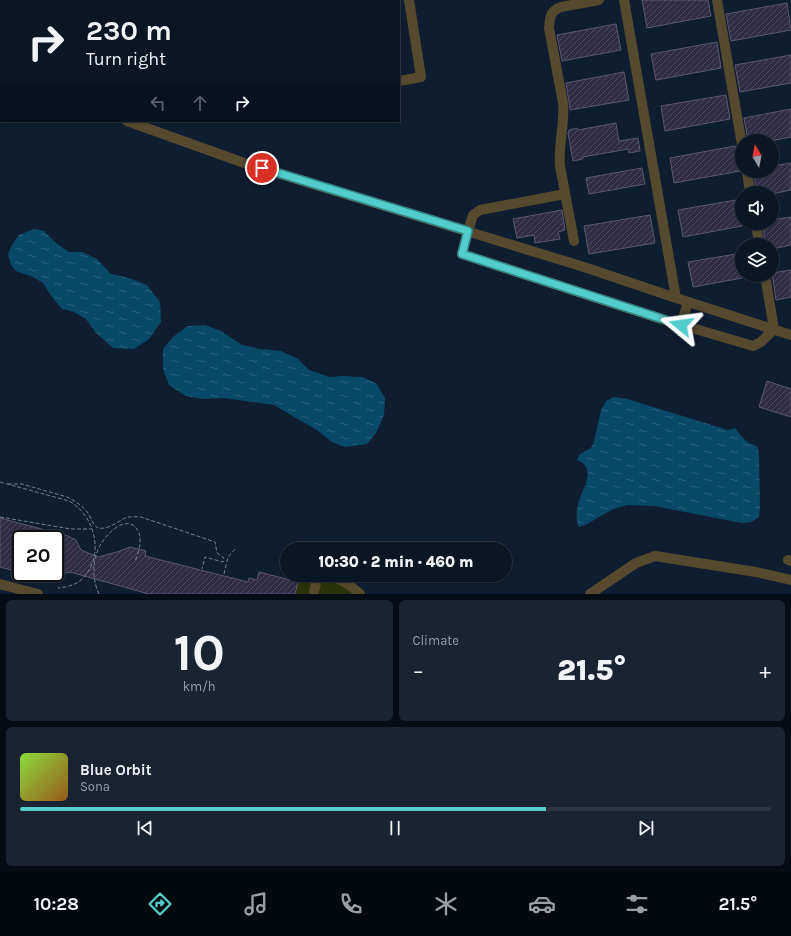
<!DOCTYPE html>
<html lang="en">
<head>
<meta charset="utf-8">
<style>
	body { margin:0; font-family:Karla,sans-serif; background:#192332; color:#f1f3f6; height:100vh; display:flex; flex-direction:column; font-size:15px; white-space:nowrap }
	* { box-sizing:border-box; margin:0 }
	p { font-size:13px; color:#9a9fa7 }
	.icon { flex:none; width:22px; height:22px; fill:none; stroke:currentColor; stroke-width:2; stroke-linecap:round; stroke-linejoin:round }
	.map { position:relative; height:594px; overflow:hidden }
	.sheet { display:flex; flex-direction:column; gap:6px; padding:6px; background:#060c14; flex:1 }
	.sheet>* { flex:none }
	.guide { position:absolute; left:0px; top:0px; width:400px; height:122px; box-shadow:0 1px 3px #0004,0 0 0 1px #2b3542; background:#0b1625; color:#f1f3f6; overflow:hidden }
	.needle { width:26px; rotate:350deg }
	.controls { position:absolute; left:735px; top:134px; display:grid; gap:8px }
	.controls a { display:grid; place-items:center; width:44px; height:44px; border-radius:50%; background:#0b1625; box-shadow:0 1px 3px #0004,0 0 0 1px #2b3542; font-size:20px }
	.speed { position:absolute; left:12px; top:530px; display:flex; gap:8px; font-size:20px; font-weight:700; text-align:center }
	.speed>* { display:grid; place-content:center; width:52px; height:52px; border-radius:50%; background:#0b1625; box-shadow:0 1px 3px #0004,0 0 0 1px #2b3542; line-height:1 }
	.speed .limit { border:2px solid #111; border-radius:6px; background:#fff; color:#111 }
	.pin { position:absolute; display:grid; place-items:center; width:34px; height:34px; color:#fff; margin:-17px; border:2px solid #fff; border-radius:50%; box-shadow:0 1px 4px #0007 }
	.me { position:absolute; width:44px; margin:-22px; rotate:286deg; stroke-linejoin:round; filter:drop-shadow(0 0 3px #0008) }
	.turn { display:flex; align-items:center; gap:14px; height:84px; padding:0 20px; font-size:18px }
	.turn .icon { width:52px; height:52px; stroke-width:2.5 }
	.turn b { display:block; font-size:28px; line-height:34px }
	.lanes { display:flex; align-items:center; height:38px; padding:0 20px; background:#0003; justify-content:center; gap:20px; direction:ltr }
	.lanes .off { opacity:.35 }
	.big { font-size:30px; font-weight:800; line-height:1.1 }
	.sheet .tile { flex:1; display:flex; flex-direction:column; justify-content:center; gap:6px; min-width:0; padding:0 14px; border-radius:6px; background:#192332 }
	.sheet .dial { align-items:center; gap:0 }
	.dial b { font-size:52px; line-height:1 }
	.song { display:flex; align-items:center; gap:12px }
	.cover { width:48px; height:48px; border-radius:6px; background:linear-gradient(135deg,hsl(90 70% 55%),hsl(30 70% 35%)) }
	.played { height:4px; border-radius:2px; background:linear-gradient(90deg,#52cdcc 70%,#2b3542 70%) }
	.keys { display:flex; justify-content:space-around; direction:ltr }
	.heat { display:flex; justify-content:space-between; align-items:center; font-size:22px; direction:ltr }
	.sheet .tiles { flex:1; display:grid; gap:6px; grid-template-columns:1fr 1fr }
	.tile:last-child { grid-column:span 2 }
	.trip { position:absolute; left:280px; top:542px; width:232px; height:40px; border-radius:20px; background:#0b1625; box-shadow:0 1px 3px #0004,0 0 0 1px #2b3542; font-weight:800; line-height:40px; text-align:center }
	.dock { display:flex; height:64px; justify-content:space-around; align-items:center; background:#04090f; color:#9a9fa7 }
	.dock .icon { width:28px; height:28px }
	.dock .on { color:#52cdcc }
	.dock b { font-size:18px; color:#f1f3f6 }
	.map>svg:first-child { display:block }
</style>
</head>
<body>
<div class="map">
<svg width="791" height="594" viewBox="0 0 791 594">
	<defs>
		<pattern id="water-ripples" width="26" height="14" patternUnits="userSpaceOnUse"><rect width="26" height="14" fill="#094968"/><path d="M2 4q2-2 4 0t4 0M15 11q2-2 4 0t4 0" fill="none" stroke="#2c627d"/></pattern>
		<pattern id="building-hatch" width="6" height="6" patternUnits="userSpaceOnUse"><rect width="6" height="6" fill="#302c45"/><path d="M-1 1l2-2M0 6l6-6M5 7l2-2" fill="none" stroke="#4d4a60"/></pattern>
	</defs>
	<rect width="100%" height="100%" fill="#0f1d31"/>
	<!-- grass -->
	<path fill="#2a320a" d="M299,575H309L312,578L313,582L320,585L325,580H332L356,594H295Z"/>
	<!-- water -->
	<path fill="url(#water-ripples)" d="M34,229L44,231L56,243L69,252H82L97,259L111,274L129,278L147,285L160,302L161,322L149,339L134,349L113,348L96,333L86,319L74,312L62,309L52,297L43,283L33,277L16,271L11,265L8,254L12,245L19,235Z
		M205,325L221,331L242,345L260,349L281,351L298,359L309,370L330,377L343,376L362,377L376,383L385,398L384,415L376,433L367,444L345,447L332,442L317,430L296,418L274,405L224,398L204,399L191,397L184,395L169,385L163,369V349L173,337L188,326Z
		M614,397L627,399L728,430L735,428C740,435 746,443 755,445L758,448L759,456L760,507L759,517L751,522L742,523L654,506L628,505L613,509L587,524L579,527C576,521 576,512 578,505C580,493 595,474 583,463C581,462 579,461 577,460L580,454L591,448L594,442L601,410L606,401Z"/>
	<!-- building -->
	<path fill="url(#building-hatch)" stroke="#5b5772" d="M642,0H708L711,16L647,28Z
		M787,3L791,30L731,41L726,14Z
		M616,24L621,50L562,61L557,35Z
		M717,42L721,68L656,80L651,54Z
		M791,55V83L740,92L735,65Z
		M624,72L629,100L570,110L569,102L566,83Z
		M726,95L730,119L665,131L661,106Z
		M791,109V137L770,141H748L744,118Z
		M616,123L619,141L638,138L640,151L629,153L628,149L583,157V159L573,161L568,133L569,130L577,128L578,130Z
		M735,146L740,171L674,183L670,158Z
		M791,163V190L772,194L756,193L754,171H772V166Z
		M642,168L645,184L589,194L586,178Z
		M742,199V226L683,237L678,210Z
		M562,210L565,230L558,232L560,239L535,243L534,235L517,238L513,219Z
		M650,215L655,243L589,254L584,226Z
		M791,217V245L772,249V245H765L763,223H772V220Z
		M742,253V278L693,287L688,262Z
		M791,270V297L776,300L772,273Z
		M767,381L791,389V417L759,407Z
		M0,518L68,536L76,540L81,550L98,557L117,552L130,547L146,551L145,556L248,582L249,578L257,580L259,572L298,582L295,594H149L70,572L66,573H55V539H21V573L0,567Z
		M30,573H53L51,581L30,575Z"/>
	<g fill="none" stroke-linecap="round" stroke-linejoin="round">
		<!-- path -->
		<path stroke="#747f90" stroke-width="1" stroke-dasharray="4 2" stroke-linecap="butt" d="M0,482L69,501C95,515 105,555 83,578C77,585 67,587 58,588
			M8,484H22L67,497C75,501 82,505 88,513C91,518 93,525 98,528C108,530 117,522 125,518C131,516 136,517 141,517L215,542L217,553L224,558L223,562L205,557L202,569
			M0,517L71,529H92
			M224,574L228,557L236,548
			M99,594C93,582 92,565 97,552C101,540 119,518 133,525C137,528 140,533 140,538C141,546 137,555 135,562"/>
		<!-- minor -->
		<path stroke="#55492e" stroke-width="10" d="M52,0V1
			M338,0V1
			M624,0L676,298
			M717,0L742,145
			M399,81L421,77L409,0
			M0,92H1
			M127,121L247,164L584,267L676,298L791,335
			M747,171L750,193
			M565,194L480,210L473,215L468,231L462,254L658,318L753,346L761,342L774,329L765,275
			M756,223L759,245
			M574,241L560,166C558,145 565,124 563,103L549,28C550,17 550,11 561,7L599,0
			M681,325L688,302
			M788,560L791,561
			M326,575C339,578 350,584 360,594
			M0,584L38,594
			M314,591L318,575
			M590,594L636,563L655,556L756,572L791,580"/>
		<!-- major -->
		<path stroke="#8e753a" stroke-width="12" d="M139,1L145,0
			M260,1L266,0
			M0,25H1
			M0,47H1"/>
	</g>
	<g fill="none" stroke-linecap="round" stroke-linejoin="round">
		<defs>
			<path id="route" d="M262,168L468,231L462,254L681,325"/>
		</defs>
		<!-- route casing -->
		<use href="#route" stroke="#358585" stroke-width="10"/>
		<!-- route -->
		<use href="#route" stroke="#52cdcc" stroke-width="7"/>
	</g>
</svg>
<div class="controls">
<a><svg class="needle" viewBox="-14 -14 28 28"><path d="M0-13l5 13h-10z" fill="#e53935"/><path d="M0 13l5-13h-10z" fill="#9a9fa7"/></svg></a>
<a><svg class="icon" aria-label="sound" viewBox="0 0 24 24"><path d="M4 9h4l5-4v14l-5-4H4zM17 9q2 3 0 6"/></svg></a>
<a><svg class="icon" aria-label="layers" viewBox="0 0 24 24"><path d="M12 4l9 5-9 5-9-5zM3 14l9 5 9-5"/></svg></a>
</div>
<div class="speed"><div class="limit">20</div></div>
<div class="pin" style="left:262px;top:168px;background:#d93025"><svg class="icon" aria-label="arrive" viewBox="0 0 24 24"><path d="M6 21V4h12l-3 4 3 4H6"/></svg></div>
<svg class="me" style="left:681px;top:325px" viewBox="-20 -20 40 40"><path d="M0-17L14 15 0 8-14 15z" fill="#52cdcc" stroke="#fff" stroke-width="4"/></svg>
<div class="trip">10:30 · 2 min · 460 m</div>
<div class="guide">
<div class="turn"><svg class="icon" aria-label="right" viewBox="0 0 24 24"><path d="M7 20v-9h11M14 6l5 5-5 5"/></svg><div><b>230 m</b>Turn right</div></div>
<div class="lanes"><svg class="icon off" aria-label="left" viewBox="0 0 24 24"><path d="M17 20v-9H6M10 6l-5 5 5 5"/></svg><svg class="icon off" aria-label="ahead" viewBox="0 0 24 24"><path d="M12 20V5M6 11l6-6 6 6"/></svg><svg class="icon" aria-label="right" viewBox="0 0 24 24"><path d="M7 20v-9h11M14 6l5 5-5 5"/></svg></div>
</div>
</div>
<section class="sheet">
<div class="tiles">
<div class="tile dial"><b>10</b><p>km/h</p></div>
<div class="tile"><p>Climate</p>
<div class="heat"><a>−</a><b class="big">21.5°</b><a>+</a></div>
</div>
<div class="tile">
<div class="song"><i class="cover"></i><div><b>Blue Orbit</b><p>Sona</p></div></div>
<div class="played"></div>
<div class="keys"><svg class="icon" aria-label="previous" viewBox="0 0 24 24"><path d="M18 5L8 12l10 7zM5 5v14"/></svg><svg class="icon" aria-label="pause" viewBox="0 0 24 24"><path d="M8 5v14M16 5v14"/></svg><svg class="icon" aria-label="next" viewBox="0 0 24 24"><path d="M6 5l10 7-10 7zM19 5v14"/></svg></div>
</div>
</div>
</section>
<nav class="dock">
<b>10:28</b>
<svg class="icon on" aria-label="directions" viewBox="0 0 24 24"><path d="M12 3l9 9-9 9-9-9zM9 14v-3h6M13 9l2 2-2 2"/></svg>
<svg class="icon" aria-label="music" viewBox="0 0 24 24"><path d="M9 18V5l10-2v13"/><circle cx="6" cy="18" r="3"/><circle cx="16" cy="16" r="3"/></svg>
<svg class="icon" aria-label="phone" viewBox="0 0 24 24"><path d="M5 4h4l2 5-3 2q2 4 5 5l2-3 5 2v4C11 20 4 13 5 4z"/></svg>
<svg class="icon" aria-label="climate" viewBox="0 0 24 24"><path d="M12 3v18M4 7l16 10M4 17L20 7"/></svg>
<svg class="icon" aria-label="car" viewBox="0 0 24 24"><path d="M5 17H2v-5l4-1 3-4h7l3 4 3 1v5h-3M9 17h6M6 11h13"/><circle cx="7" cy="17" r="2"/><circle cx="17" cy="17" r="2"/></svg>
<svg class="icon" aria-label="filters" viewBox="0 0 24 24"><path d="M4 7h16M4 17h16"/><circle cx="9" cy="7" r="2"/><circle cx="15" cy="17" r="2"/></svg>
<b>21.5°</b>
</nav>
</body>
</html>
